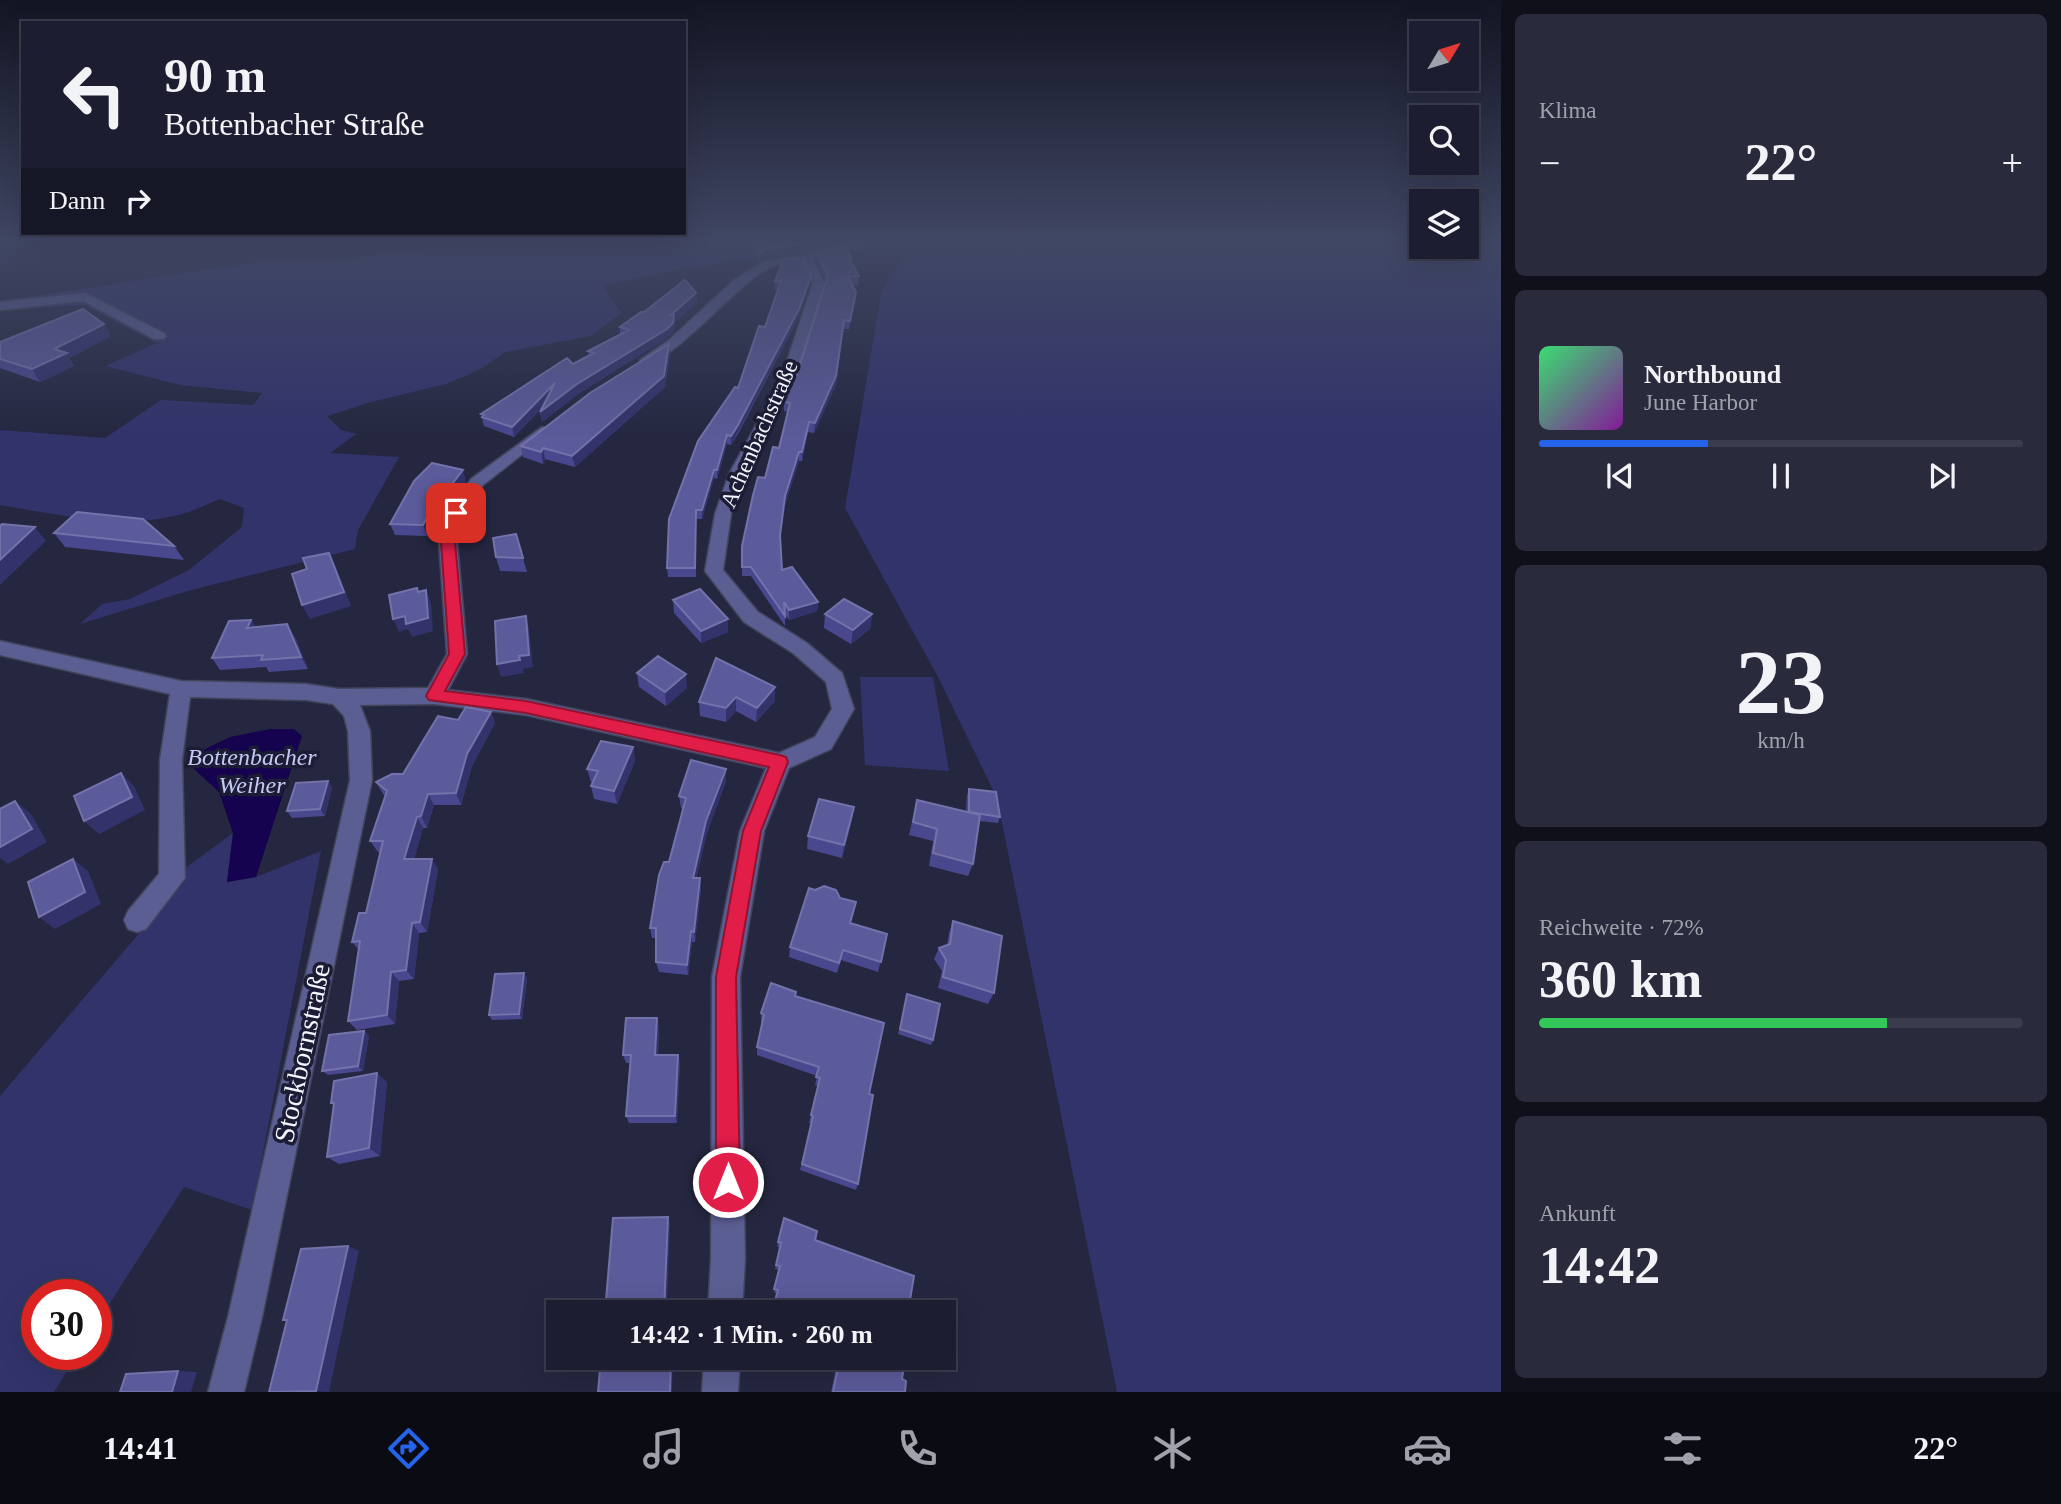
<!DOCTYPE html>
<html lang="de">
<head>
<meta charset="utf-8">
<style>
	body { margin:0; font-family:Georgia,serif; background:#292a3c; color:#f1f3f6; height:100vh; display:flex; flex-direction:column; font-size:26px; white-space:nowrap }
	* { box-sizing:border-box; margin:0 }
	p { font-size:23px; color:#a0a2ab }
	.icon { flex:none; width:38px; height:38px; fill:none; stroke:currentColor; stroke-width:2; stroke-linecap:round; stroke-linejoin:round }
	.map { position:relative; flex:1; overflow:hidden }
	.panel { display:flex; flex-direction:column; gap:14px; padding:14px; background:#0f101a; width:560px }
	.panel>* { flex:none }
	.guide { position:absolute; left:21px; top:21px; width:665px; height:214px; border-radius:0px; box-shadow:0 7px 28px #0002,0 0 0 2px #3a3b4c; background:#1c1d30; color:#f1f3f6; overflow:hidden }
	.needle { width:46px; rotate:52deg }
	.controls { position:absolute; left:1409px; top:21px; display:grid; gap:14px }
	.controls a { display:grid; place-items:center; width:70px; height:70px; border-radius:0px; background:#1c1d30; box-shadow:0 7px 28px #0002,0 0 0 2px #3a3b4c; font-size:35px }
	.speed { position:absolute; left:21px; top:1279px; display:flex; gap:14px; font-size:35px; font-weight:700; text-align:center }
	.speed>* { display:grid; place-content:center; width:91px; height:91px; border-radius:50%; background:#1c1d30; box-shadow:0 7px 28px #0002,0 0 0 2px #3a3b4c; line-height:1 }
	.speed .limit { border:10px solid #d22; background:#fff; color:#111 }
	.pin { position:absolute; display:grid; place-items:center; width:60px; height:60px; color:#fff; margin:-30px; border-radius:14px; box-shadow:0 4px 10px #0006 }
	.me { position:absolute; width:77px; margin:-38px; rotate:0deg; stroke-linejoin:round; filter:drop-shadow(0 0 5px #0008) }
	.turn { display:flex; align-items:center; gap:24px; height:147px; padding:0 28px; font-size:32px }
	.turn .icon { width:91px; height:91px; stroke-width:2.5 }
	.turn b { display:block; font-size:49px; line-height:60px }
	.then { display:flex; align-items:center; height:66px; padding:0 28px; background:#0003; gap:14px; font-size:26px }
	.big { font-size:52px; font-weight:700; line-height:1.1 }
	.panel .card { flex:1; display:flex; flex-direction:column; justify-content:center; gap:10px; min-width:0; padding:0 24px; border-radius:10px; background:#292a3c }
	.panel .dial { align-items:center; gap:0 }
	.dial b { font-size:91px; line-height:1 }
	.song { display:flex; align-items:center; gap:21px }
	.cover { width:84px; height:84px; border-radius:10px; background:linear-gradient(135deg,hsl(140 70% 55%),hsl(290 70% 35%)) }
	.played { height:7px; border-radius:4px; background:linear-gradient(90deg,#2563eb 35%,#3a3b4c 35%) }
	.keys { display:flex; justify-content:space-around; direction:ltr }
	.heat { display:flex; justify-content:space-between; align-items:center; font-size:38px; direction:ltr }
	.charge { height:10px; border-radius:5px; background:linear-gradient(90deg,#34c759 72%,#3a3b4c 0) }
	.trip { position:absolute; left:546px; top:1300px; width:410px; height:70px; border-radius:0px; background:#1c1d30; box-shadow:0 7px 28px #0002,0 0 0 2px #3a3b4c; font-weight:700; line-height:70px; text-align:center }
	.tab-bar { display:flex; height:112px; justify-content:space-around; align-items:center; background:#0b0c13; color:#a0a2ab }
	.tab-bar .icon { width:49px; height:49px }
	.tab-bar .on { color:#2563eb }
	.tab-bar b { font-size:32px; color:#f1f3f6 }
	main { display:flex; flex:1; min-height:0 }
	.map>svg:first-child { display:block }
</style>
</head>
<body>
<main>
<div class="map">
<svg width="1501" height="1392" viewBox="0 0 1501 1392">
	<rect width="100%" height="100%" fill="#252740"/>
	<!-- green -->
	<path fill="#32336b" d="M468,242H723L729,253L778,247L782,256C766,262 748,258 730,261C686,267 644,276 602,286L622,313L591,336L505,352L481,369L446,384L371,402L327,416L341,430L356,434L330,453L399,457L358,530L355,549L191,590L80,624L102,604L130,599L189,570L242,527L244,508L220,499C205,505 189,513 174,516C122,529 52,514 0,505V430L105,438L161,400L253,405L262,393L180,385L105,366L157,343L84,305L0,310V301L266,261H333Z
		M896,242H1421V247H1466L1467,242H1501V1392H1117L997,798L937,675L845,508L881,295L907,249L894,244Z
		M860,677H933L949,771L865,765Z
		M233,833L227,882L256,877L321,851L252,1210L184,1187L96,1325V1295H37V1354L77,1355L54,1392H0V1096L142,930L172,878Z"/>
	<!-- water -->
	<path fill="#15034f" d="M270,729H294L302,736L256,877L227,882L233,833L219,792L194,769L203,750L230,737Z"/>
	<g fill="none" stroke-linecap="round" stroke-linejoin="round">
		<defs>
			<path id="minor" d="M858,242H886L819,255L813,260L825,283L794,382L745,474L731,514L723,570L758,612L807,643L842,673L854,709L831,749L789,768L764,831L740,977L745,1259L742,1312H708L711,1259L712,977L740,831L766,768L526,715L434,704L360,705L370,731L372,780L262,1317L244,1392H208L228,1317L350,780L348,731L344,716L333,704L306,700L190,697L182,760L185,878L146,929L137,932L128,929L124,920L128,911L159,874L160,760L170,694L0,655V641L181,681L306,684L339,689L428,688L447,654L439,542L448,513L471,479L542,427L547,429L550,432L547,435L483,485L464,513L457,542L467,654L448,690L526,699L779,753L815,737L832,709L826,682L793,653L744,622L705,571L715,514L729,474L780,382L813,283L803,263C793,264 780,263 771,267C738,281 670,368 642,363L640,360L669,340L734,280L765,261L804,256L812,250Z
				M85,293L164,333L166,336L164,339H154L83,301L0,310V302Z
				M704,1358H740L738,1392H702Z"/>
		</defs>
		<!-- minor casing -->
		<use href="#minor" stroke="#42445b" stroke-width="3"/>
		<!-- minor -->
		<use href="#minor" fill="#5a5e92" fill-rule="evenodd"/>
	</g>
	<!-- wall -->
	<path fill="#49478e" d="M747,242H835V243L812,247L803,253L769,257L760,261Z
		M817,253L852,258V263L859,276L858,285H853L856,301L849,329H843L836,385L814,433L808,432L802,461H799L785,505L780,540L782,570L818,602L817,611L789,620L785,614V626L751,576H742V546L765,478L779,448L788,412L784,411V402L797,374L826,281L816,261Z
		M775,281L810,283L799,317L738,434L731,445L727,444L717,479L714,478L702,519H696V577H668L667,568L738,388L765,327L778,289H775Z
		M696,293L697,302L675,322L674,332L667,338L578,394L542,422L540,412L542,408L514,437L484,426L481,414L589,356L588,351L620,334V327L644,312Z
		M111,336L69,358L74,366L40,382L0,368V342Z
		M669,344L670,355L665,387L575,467L545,459L543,464L523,457L521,446Z
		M432,463L466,481L453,499L447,498L427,536L395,535L390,524Z
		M54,533L174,546L184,560L65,547Z
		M516,534L527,572L500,571L496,557Z
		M673,600L728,632L701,643L674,613Z
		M825,614H872L870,629L851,644L824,628Z
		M251,620L256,627L295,637L308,669L269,672L266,667L220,670L212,658Z
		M637,673L687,688L666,706L639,687Z
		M775,687V701L756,722L736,711L726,722L700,716L699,702Z
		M491,712L495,723L472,766L461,805H434L427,828H423L414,859L438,869L427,932L419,933L414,979L399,981L395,1024L357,1030L348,1021L359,950L352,942L366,913L381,852H378L370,841L385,796L383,794L376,782L403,774L458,720Z
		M633,747L635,761L617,804L594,799L591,786L592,782H591L587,769Z
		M726,769V781L707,833L696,878H700L701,889L695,942H692L688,975L659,972L656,962V938H652L650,928L683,809L681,808L679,796Z
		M328,781L332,788L325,816L292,818L287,811Z
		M969,789L1000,817L998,823L980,821L973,864L968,876L929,866L933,841L909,835L917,800L966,812L967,795Z
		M852,820L842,858L807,849L808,836Z
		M953,921L994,993L988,1004L938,988L942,971L934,959L939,948L947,946L949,933Z
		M851,923L887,934L878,972L841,960L837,973L789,957L790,947Z
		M527,978L522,1019L492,1020L489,1015Z
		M907,994L933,1040L931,1045L898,1034Z
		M796,996L869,1094L858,1184L856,1190L800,1170L811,1123H809L818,1086L815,1085L817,1076L757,1055V1047L762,1023H761V1013Z
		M659,1026L658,1055H678L680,1063L677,1123H629L626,1116L631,1063H626L623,1055Z
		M364,1031L369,1036L363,1071L328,1075L322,1071Z
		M387,1082L380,1156L339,1164L327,1157L334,1105L331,1103Z
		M784,1218L777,1294L774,1292L779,1270L775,1269L780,1248L777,1246Z
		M838,1358H905L902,1379L905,1392H831Z"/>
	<!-- shaded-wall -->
	<path fill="#33326a" d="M806,242H835V243L812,247L803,253L769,257L760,261L761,252L769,248Z
		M811,276L810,283L799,317L731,445V436Z
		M856,292V301L849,329L850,321Z
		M696,293L697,302L675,322L674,332L667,338L578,394L542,422L540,412L671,315Z
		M104,324L111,336L69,358L74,366L40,382L32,369L54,349Z
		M843,329L836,385L814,433L815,423Z
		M669,344L670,355L665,387L575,467L572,456Z
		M555,383L557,393L514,437L512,427Z
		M809,422L808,432L802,461V452Z
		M727,435V444L717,479V470Z
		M543,448L545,459L543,464L541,452Z
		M799,452V461L785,505L780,544L785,496Z
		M463,470L466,481L453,499L449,488Z
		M714,470V478L702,519V510Z
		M443,487L447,498L427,536L423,525Z
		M35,527L46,541L0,585V560Z
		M329,553L336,567L351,606L310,619L302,605Z
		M426,590L431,603L433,631L412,637L408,629L399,632L393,619Z
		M818,602L817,611L789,620V610Z
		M872,614L870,629L851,644L853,630Z
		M526,616L529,629L533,667L523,669L524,673L501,677L497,664Z
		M728,619V632L701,643V631Z
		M251,620L259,632L247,628Z
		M287,624L295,637L308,669L301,657Z
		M686,674L687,688L666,706L665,692Z
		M775,687V701L756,722L757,708Z
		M736,697V711L726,722V708Z
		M491,712L495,723L472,766L461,805L456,793L467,754Z
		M633,747L635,761L617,804L614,791Z
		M726,769V781L707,833L694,889L693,878L706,821Z
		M121,773L134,786L145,810L99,834L84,821Z
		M328,781L332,788L325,816L320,809Z
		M428,794L434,805L427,828L421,816Z
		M15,801L31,814L47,842L8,864L0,858V847Z
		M854,807L852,820L842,858L844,845Z
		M417,817L423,828L411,870L404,859Z
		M73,859L88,871L101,904L55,929L39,917Z
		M432,859L438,869L427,932L420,922Z
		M700,878L701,889L695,942L694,932Z
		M412,923L419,933L414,979L406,970Z
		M691,931L692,942L688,975L687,965Z
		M391,972L399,981L395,1024L387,1015Z
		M524,973L527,978L522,1019L519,1014Z
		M657,1018L659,1026L657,1063L655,1055Z
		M364,1031L369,1036L363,1071L358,1066Z
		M678,1055L680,1063L677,1123L675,1116Z
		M377,1073L387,1082L380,1156L369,1148Z
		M668,1217L670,1223L667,1312H664Z
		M348,1246L359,1251L329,1392L316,1391Z
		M671,1358H673L672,1392H670Z
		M178,1371L197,1372L191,1392H172Z"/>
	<!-- building -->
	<path fill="#5b5a9a" stroke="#7372aa" stroke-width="2" d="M754,242H806L803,244L769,248L761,252Z
		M843,245L852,258H849L859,276L848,277L856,292L850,321L844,320L836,376L815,423L809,422L802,452H799L785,496L780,535L782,570L792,567L818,602L789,610L784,602L785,616L751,567H742V546L753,495L758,477L765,478L773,447L779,448L790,403L784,402L797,374L828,275L817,253Z
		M802,258L811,276L799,309L738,425L731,436L727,435L717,470H714L702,510H696L695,568H667L669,519L698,441L735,387L738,388L759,326L765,327L781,281H775L784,260Z
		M685,280L696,293L671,315H674L673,323L667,329L577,384L540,412L555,383L512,427L482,417L484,415L481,414L567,358L573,364L594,353L588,351L629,330L620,327L641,312H644Z
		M83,309L104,324L54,349L67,353L32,369L0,359V342Z
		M669,344L664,376L572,456L543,448L541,452L521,446L590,393Z
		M432,463L463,470L449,488L443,487L423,525L390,524L414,481Z
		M77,512L143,519L174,546L54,533Z
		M2,524L35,527L0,560V526Z
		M516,534L523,558L496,557L493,538Z
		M329,553L344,592L302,605L292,574L307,569L303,558Z
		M417,588L418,592L426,590L428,618L406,624L405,616L393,619L389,595Z
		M700,589L728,619L701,631L673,600Z
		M844,599L872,614L853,630L825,614Z
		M526,616L529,655L519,656L520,660L497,664L495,621Z
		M251,620L247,628L287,624L301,657L261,660L263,655L212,658L229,621Z
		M658,656L686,674L665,692L637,673Z
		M716,658L775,687L757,708L736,697L726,708L699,702Z
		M466,707L491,712L467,754L456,793L428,794L421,816L417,817L404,859H432L420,922L412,923L406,970L391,972L387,1015L348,1021L360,941L352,942L359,913H366L383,841H370L387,791L376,782L392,774H403L438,716L458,720Z
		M601,741L633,747L614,791L591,786L598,771L587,769Z
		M691,760L726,769L706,821L693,878H700L694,932L691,931L687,965L656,962V928H650L659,875L664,862H669L686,798L679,796Z
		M121,773L132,797L84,821L74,796Z
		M328,781L320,809L287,811L296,783Z
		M969,789L996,792L1000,817L969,812Z
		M819,799L854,807L844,845L808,836Z
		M917,800L980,815L973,864L933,853L937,829L913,822Z
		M15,801L32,829L0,847V809Z
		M73,859L85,892L39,917L28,882Z
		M824,886L836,890L840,898L856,902L850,923L887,934L881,962L843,950L839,963L790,947L809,888L815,890Z
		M953,921L1002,936L994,993L943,977L946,960L939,948L950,944Z
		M524,973L519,1014L489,1015L495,974Z
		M771,983L796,992L795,996L884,1023L869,1094L873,1095L858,1184L802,1164L813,1116L811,1115L820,1078L816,1077L819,1067L757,1047L764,1015L761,1013Z
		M907,994L940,1004L933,1040L900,1029Z
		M626,1018H657L655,1055H678L675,1116H626L631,1055H623Z
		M364,1031L358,1066L322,1071L329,1035Z
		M377,1073L369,1148L327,1157L334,1103H331L334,1081Z
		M668,1217L664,1312H605L613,1218Z
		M784,1218L817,1231L815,1240L914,1276L908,1312H772L778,1290L774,1289L780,1266L776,1265L781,1243L778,1242Z
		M348,1246L316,1391L269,1392L287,1320H283L301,1249Z
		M601,1358H671L670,1392H598Z
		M840,1358H905L902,1379L906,1381L905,1392H833Z
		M178,1371L172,1392H120L126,1374Z"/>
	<!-- sky -->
	<linearGradient id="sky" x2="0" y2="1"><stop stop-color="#141523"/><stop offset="0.55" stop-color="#404764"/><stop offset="1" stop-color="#404764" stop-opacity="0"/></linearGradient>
	<rect width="1501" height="437" fill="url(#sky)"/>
	<!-- route -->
	<path fill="#e11d48" stroke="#92132f" stroke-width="2" d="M456,509L463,513L455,542L465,654L445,691L526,701L780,755L786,757L788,762L761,831L736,977L740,1182L736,1191L728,1194L719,1191L716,1182V977L743,831L769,767L526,713L429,700L426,696L449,654L441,542L450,513Z"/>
	<g text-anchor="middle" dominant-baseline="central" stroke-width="7" stroke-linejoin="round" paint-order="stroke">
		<!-- street labels -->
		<g font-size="23" fill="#f2f4fe" stroke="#1c1d35">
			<text transform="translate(759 434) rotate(-66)">Achenbachstraße</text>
		</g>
		<!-- water labels -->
		<g font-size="24" font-style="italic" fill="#c4c9f5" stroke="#1c1d35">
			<text x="252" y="757">Bottenbacher<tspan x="252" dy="28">Weiher</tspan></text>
		</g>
		<!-- near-street labels -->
		<g font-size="28" fill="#f2f4fe" stroke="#1c1d35">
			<text transform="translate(302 1053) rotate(-78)">Stockbornstraße</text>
		</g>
	</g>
</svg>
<div class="controls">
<a><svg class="needle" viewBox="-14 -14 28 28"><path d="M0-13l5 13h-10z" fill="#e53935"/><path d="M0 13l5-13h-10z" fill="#a0a2ab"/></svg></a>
<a><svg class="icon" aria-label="search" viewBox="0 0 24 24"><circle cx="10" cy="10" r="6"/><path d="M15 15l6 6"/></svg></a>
<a><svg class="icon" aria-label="layers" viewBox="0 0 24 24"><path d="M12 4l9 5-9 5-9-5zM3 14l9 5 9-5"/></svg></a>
</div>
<div class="speed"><div class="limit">30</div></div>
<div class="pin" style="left:456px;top:513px;background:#d93025"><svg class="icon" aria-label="arrive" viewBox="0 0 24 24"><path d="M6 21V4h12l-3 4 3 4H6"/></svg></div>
<svg class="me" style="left:728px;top:1182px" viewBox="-20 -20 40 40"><circle r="17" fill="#e11d48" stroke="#fff" stroke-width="3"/><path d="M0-11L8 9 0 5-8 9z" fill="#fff"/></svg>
<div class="trip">14:42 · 1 Min. · 260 m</div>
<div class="guide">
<div class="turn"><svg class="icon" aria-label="left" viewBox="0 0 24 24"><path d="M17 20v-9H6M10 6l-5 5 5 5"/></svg><div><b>90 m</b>Bottenbacher Straße</div></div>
<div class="then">Dann<svg class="icon" aria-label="right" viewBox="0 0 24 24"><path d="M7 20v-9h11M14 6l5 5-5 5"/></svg></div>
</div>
</div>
<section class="panel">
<div class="card"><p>Klima</p>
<div class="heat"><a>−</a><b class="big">22°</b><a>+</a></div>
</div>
<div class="card">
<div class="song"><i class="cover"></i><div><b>Northbound</b><p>June Harbor</p></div></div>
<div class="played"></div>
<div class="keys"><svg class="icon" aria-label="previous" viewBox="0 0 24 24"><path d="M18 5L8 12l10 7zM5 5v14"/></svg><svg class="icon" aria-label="pause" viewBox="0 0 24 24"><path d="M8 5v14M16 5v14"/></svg><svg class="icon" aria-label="next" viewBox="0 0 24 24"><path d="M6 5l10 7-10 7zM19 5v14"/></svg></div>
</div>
<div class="card dial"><b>23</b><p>km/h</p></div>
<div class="card"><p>Reichweite · 72%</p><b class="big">360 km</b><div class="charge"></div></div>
<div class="card"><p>Ankunft</p><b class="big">14:42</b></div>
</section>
</main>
<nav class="tab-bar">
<b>14:41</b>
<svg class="icon on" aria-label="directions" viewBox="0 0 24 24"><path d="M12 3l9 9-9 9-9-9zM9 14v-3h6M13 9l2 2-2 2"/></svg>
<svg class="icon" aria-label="music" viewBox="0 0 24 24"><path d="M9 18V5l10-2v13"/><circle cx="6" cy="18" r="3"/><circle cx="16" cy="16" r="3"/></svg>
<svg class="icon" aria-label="phone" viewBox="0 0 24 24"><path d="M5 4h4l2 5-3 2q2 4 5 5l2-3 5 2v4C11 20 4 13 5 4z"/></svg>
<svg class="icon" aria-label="climate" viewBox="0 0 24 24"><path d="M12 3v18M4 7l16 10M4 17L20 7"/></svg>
<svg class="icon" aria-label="car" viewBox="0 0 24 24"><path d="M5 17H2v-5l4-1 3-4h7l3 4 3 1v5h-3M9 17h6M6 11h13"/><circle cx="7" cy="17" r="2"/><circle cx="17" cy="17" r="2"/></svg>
<svg class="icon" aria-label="filters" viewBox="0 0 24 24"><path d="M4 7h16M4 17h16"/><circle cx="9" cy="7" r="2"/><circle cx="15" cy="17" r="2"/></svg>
<b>22°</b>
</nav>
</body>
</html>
